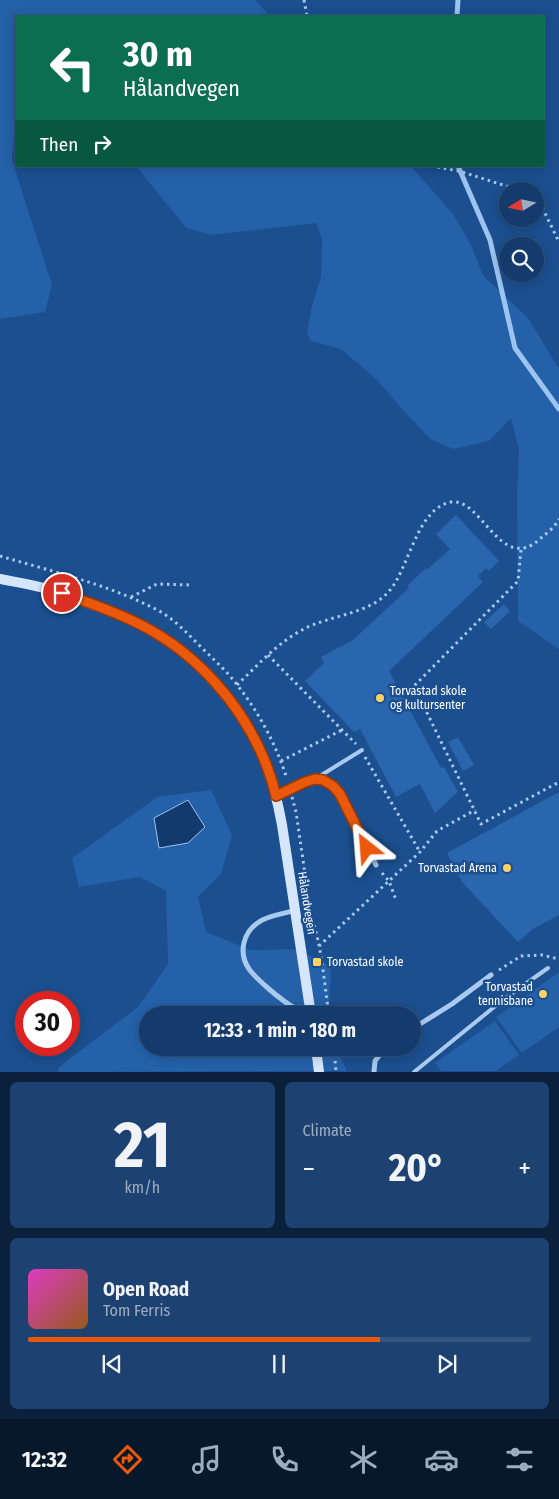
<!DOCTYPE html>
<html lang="en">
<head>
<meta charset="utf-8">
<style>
	body { margin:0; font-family:"Fira Sans Condensed",sans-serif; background:#1d4271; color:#f1f3f6; height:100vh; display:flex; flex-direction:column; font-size:19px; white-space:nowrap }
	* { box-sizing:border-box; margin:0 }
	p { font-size:16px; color:#9dadc1 }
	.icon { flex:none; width:28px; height:28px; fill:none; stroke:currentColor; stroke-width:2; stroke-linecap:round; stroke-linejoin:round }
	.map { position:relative; height:1072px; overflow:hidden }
	.sheet { display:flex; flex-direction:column; gap:10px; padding:10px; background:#0b203b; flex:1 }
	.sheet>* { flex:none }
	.top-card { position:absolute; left:15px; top:15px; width:530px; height:152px; border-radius:0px; box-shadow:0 2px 12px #0003,0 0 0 1px #33557e; background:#0b6e4f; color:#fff; overflow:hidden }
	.needle { width:32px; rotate:260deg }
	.controls { position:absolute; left:499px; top:182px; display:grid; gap:10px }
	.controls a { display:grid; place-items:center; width:45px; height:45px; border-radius:50%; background:#143b6b; box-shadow:0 2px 12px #0003,0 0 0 1px #33557e; font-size:25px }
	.speed { position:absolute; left:15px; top:991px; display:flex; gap:10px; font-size:25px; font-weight:700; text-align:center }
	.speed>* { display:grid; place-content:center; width:65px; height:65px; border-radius:50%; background:#143b6b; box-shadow:0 2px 12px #0003,0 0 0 1px #33557e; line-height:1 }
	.speed .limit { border:8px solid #d22; background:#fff; color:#111 }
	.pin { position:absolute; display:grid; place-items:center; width:42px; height:42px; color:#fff; margin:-21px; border:2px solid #fff; border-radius:50%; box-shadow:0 1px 5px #0007 }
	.me { position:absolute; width:55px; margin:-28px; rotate:332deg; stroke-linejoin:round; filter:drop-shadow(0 0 4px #0008) }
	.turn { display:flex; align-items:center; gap:18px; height:105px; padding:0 25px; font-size:22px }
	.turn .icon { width:65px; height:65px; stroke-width:2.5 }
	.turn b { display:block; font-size:35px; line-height:42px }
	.then { display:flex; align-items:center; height:48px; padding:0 25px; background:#0003; gap:10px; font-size:19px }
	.big { font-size:38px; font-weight:700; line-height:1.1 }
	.sheet .tile { flex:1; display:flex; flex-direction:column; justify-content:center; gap:8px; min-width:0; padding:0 18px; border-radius:8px; background:#1d4271 }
	.sheet .dial { align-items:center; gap:0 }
	.dial b { font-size:65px; line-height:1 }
	.song { display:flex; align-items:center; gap:15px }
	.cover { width:60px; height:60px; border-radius:8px; background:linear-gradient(135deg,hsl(310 70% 55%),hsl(30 70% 35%)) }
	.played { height:5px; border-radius:2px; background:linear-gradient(90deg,#ea580c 70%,#33557e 70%) }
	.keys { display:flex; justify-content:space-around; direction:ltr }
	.heat { display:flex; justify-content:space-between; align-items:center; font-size:28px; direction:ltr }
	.sheet .tiles { flex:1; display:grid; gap:10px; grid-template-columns:1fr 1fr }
	.tile:last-child { grid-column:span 2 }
	.trip { position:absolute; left:139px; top:1006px; width:282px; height:50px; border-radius:25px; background:#143b6b; box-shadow:0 2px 12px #0003,0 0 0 1px #33557e; font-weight:700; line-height:50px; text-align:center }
	.menu { display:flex; height:80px; justify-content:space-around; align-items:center; background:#08182b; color:#9dadc1 }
	.menu .icon { width:35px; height:35px }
	.menu .current { color:#ea580c }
	.menu b { font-size:22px; color:#f1f3f6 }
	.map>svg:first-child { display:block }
</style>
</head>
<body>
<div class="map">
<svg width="559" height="1072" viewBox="0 0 559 1072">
	<rect width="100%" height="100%" fill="#1b4f8f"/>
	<!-- green -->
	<path fill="#2461a8" d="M0,0H255L270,16H16V132L14,134L12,160L52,285L45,312L0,319Z
		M136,166H411L453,214L471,245L483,275L489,282V281L528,318L559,369V649L518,621L517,495L519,451L511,418L489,441L453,449L430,439L403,410L378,381L341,349L311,341L307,334L311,310L321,277L322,239L316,223L212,235L186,228Z
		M211,790L232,835L221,874L198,897L206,932L251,950L297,949L331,967L329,1015H148V1048H336L347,1071L57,1072L60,1066L138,1007L168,964L166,891L140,877L79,887L72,858L157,797Z
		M559,972V1027L522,1053L496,1017Z
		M495,1021L519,1055L496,1071H441L435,1063Z"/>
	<!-- water -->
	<path fill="#123a6d" stroke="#9cc4f0" d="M188,800L205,827L188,843L159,848L154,818Z"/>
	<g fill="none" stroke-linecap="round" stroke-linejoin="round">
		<!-- stream -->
		<path stroke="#9cc4f0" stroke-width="5" d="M457,16L458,0
			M458,166L490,240L515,348L559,409"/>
	</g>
	<!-- building -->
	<path fill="#2a66ad" d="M456,515L499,561L489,571L486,568L478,576L483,582L389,671L441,768L444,767L458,792L435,813L420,784L396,797L360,729L354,732L305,681L324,663L321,657L353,640L409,588L407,586L426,568L427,570L450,549L436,534Z
		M504,604L510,611L491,629L484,622Z
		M458,737L474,765L463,771L448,742Z
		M559,792V915L533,929L518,942L462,882L447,853Z"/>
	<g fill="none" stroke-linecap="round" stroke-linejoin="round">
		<!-- path -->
		<path stroke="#a9c9ee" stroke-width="3" stroke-dasharray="2.5 4" stroke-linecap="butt" d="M304,0L307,16
			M431,166L459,171L522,191
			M535,197L540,203L559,242
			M521,550L518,581L414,686L481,824L559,782
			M0,556C54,572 111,585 161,612C176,621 188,634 201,647C211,657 221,666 230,676C256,707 275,741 287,779
			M131,597L157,584L192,585
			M268,655L356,744
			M237,685C258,665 278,642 304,629C330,615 371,614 390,590C409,568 417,508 451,502C482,497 501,576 541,538C547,533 555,527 559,519
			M365,757L420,852
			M281,761L342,730
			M292,797L296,812L311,915C322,947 324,982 329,1015
			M382,873L389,881L396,900
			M319,946L420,852L437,831L475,810
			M499,970L521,956L542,955L559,959
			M334,1048L336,1072"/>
		<!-- lane -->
		<path stroke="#a9c9ee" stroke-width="4" d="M315,779L362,750
			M414,1072L504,999L548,968"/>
		<!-- street -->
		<path stroke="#a9c9ee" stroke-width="5" d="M276,795C301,784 318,768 340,794L376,865
			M296,910C284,914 269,915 259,922C243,932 238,953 249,969C257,980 281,1000 293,1007C298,1010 305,1012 310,1015
			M412,1029L452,1004L491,975
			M374,1072L375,1061L385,1048"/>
		<!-- secondary -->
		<path stroke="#d6e6fa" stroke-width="10" d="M0,579C16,582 32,585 48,589C62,593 75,598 88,603C107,610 126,616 144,626C197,655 241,704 264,759C273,781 278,803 282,825L311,1015
			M316,1048L319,1072"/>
	</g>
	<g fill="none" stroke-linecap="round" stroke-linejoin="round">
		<defs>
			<path id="route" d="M62,593C89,603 117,612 143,626C197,654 241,704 264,759C269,771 273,783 276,796L305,782L315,779L323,780L333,786L340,794L367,848"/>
		</defs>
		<!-- route casing -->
		<use href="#route" stroke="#983908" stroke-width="12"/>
		<!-- route -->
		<use href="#route" stroke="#ea580c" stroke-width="9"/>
	</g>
	<!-- markers -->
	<g fill="#ffd166" stroke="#1b4f8f" stroke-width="2">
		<circle cx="380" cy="698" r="5"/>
		<circle cx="507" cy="868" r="5"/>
		<rect x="312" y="957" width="10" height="10" rx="2.5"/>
		<circle cx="543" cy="994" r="5"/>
	</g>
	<g text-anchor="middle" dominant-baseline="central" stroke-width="5" stroke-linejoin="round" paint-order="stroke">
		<!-- poi labels -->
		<g font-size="12" fill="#fff" stroke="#1b4f8f" text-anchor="start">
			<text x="390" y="691">Torvastad skole<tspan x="390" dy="14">og kultursenter</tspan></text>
			<text x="497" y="868" text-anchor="end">Torvastad Arena</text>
			<text x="327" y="962">Torvastad skole</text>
			<text x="533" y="987" text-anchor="end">Torvastad<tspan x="533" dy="14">tennisbane</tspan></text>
		</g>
		<!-- street labels -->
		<g font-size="12" fill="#fff" stroke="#1b4f8f">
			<text transform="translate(307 903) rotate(81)">Hålandvegen</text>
		</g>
	</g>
</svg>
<div class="controls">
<a><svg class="needle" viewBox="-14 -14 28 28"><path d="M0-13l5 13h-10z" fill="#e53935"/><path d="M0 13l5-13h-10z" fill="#9dadc1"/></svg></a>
<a><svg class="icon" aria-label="search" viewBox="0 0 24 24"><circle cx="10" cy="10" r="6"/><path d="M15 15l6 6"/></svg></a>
</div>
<div class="speed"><div class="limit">30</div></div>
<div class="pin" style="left:62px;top:593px;background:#d93025"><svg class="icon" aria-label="arrive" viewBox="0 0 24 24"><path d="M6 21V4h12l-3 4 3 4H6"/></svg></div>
<svg class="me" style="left:367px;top:848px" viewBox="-20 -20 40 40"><path d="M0-17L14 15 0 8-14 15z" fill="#ea580c" stroke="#fff" stroke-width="4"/></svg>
<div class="trip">12:33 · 1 min · 180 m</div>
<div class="top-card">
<div class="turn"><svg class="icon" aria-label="left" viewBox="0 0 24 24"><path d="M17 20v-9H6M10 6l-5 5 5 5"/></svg><div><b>30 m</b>Hålandvegen</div></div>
<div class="then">Then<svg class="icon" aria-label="right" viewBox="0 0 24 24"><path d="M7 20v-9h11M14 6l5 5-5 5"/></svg></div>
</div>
</div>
<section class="sheet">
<div class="tiles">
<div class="tile dial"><b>21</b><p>km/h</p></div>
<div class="tile"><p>Climate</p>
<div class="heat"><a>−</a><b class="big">20°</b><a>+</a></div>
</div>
<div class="tile">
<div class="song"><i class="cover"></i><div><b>Open Road</b><p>Tom Ferris</p></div></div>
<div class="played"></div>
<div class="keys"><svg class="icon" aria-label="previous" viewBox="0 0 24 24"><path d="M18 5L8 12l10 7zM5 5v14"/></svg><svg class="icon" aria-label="pause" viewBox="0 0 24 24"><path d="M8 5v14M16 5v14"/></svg><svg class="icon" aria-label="next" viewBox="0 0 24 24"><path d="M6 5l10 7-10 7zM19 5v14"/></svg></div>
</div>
</div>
</section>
<nav class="menu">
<b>12:32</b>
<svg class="icon current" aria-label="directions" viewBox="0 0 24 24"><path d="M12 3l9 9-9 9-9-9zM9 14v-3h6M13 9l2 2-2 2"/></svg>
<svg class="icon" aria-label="music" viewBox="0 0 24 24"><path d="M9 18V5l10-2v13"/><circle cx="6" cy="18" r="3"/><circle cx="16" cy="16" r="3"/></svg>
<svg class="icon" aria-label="phone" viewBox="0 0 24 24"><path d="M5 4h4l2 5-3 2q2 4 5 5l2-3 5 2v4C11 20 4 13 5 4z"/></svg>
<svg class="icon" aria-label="climate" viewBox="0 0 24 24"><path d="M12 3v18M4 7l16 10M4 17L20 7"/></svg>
<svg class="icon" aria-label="car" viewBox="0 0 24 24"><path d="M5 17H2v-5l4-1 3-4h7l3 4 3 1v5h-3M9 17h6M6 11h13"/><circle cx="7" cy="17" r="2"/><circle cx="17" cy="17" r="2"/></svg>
<svg class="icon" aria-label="filters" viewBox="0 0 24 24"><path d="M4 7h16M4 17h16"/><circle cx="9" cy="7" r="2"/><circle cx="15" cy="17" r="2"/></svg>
</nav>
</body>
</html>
